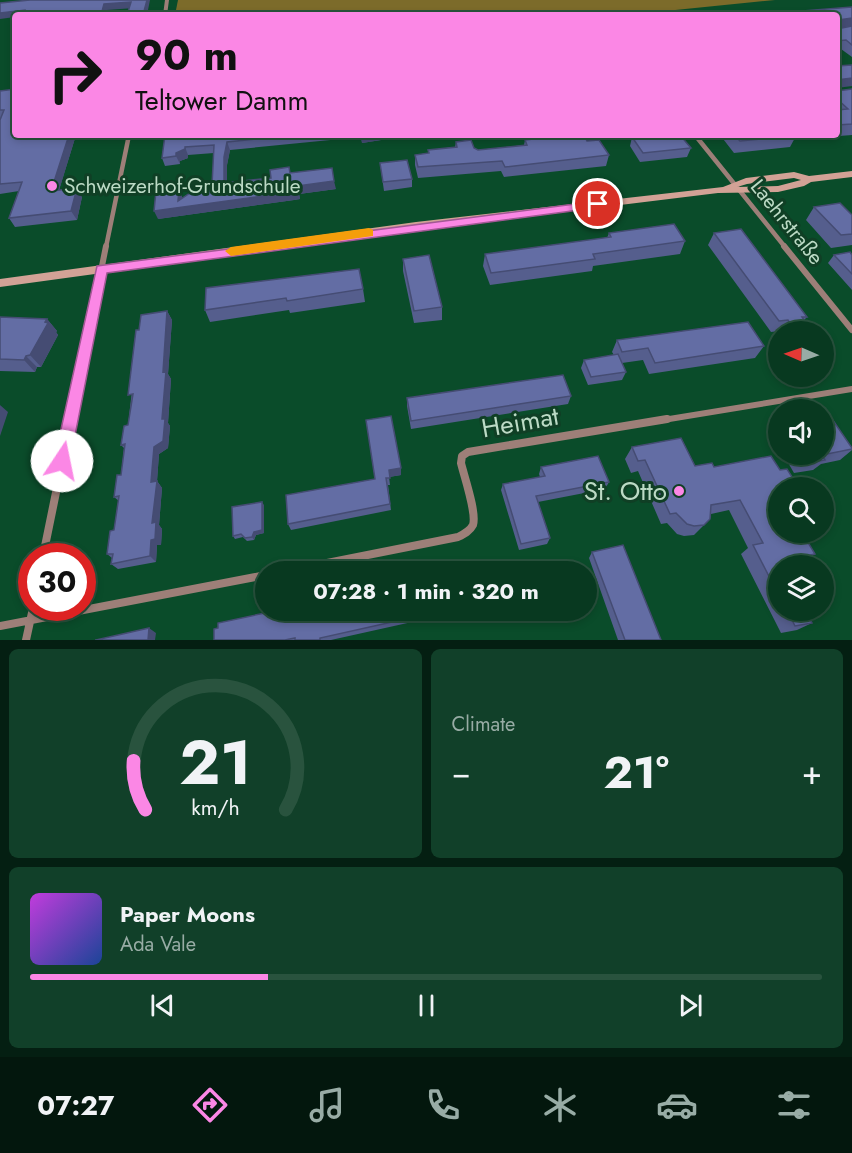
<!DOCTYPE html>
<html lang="en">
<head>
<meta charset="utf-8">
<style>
	body { margin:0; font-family:Jost,sans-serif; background:#114029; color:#f1f3f6; height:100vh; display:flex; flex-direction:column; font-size:22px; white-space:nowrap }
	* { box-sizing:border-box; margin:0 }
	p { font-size:20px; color:#98aca5 }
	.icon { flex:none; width:33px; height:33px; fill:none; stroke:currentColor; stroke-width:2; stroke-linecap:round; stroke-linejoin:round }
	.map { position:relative; height:640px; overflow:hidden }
	.details { display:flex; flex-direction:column; gap:9px; padding:9px; background:#041f12; flex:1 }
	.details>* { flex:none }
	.hud { position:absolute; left:12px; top:12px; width:828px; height:126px; border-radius:6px; box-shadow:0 3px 9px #0003,0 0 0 2px #29533e; background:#fb87e5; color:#111; overflow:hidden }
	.needle { width:39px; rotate:272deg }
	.controls { position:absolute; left:768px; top:321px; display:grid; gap:12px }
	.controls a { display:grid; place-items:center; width:66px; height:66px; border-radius:50%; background:#083920; box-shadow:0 3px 9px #0003,0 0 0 2px #29533e; font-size:30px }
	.speed { position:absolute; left:18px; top:543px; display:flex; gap:12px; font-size:30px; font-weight:700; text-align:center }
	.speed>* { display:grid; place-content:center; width:78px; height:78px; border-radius:50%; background:#083920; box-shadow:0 3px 9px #0003,0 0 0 2px #29533e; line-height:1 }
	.speed .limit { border:9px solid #d22; background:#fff; color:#111 }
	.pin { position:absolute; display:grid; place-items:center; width:51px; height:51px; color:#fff; margin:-26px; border:3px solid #fff; border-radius:50%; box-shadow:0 2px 6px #0007 }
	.me { position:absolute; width:66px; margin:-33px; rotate:11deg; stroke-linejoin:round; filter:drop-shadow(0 0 4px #0008) }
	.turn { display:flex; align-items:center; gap:21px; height:126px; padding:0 24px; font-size:27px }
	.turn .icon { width:78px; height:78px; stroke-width:2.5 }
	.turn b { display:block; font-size:42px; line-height:51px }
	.big { font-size:45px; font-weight:700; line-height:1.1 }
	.details .tile { flex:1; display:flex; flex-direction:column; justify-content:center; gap:9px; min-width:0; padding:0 21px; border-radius:9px; background:#114029 }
	.details .dial { align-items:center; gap:0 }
	.dial svg { height:156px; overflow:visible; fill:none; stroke:#29533e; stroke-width:7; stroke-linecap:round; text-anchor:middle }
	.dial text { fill:#f1f3f6; stroke:none }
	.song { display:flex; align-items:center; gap:18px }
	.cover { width:72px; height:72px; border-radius:9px; background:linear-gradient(135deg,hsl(290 70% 55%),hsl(220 70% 35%)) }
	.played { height:6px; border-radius:3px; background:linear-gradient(90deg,#fb87e5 30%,#29533e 30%) }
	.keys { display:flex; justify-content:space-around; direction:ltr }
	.heat { display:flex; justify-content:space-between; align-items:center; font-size:33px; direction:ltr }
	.details .tiles { flex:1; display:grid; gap:9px; grid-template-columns:1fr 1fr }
	.tile:last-child { grid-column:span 2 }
	.trip { position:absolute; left:255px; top:561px; width:342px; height:60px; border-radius:30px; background:#083920; box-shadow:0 3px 9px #0003,0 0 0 2px #29533e; font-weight:700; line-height:60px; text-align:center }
	.menu { display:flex; height:96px; justify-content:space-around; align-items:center; background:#03170d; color:#98aca5 }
	.menu .icon { width:42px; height:42px }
	.menu .current { color:#fb87e5 }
	.menu b { font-size:27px; color:#f1f3f6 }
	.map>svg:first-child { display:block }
</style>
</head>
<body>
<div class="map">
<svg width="852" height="640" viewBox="0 0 852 640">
	<rect width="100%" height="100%" fill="#0a4c2a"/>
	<!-- forest -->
	<path fill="#7c6b2a" d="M178,0H775L626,15H175Z"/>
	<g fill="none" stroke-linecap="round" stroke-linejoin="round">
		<!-- minor-far3 -->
		<path stroke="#9d7f78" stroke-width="4" d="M165,15L167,0"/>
		<!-- minor-far2 -->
		<path stroke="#9d7f78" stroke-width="4.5" d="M695,135L785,247
			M106,247L129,135"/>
		<!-- minor-far1 -->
		<path stroke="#9d7f78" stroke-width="6" d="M784,246L852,330
			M71,421L106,246
			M657,421L852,389"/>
		<!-- minor -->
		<path stroke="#9d7f78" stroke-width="8" d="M43,556L71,419
			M282,572L458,537C464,534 470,531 473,525C477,513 464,476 461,463L462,456L468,452L667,419
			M0,626L266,575
			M26,640L33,608"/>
		<!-- secondary -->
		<path fill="#d2a296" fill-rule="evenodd" d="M852,171V177L811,182L804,186L778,192L718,193L416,230L0,287V279L416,222L723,187L746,178L794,172L809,176ZM794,178L801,180L778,186L737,187L747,184Z"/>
	</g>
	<!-- wall -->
	<path fill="#555e8d" d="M837,15L852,26V57L841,49H837Z
		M852,89V135L801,139L797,135H837V91Z
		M0,91L15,135H76L59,190L82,197L77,220L15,227L9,218L19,191L0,194Z
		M165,135H413L362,143L361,137L230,150L227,165V183L271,178L290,173L336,189L299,194L300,199L294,200L158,219L182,196V198L212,185L214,153L188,155V158L180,161V164L165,166L162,158Z
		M560,135H584L587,141L609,155L606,166L504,177L501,171L418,178L415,165V155L428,153V150L455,147L456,142L478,150L524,145L525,140L560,136Z
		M720,135H795L796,136L790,147L734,153Z
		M632,137L691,148L687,157L640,162L630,146Z
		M380,163L412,179V187L384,191Z
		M814,207L852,215V245L831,248L806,220Z
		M609,233L685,241L680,254L593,266L592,271L490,285L483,266L485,254L607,238Z
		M714,233L807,317L804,320L812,332L779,331L771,332L708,245Z
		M834,255H852V290L828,263Z
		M403,259L442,307V320L414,323L403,271Z
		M206,288L363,289L365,302L290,313L289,310L210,322L205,310Z
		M167,311L172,320L168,374L171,379L168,423L170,426L168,448L159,454L157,481L162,488L159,525L162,529L161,545H157L156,562L118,569L111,564L112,558L107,554L114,530L119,501L114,497L121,475L124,448L121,445L128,425L139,330Z
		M0,317L47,319L57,331L56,332L58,335L41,367H37L35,372L0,371Z
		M617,340L764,346L755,358L649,374L643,360L622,363L626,372L622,380L588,385L581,368L584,360L614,355L612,352Z
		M571,396L568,404L411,429L407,406V398Z
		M778,434V447L774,439Z
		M632,447L695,466L714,467L778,488V512L794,541L815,554L801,563L778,566V610H821L822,612L809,618L812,623L797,630L781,633L741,554L748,548L729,510L711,514L710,519L694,535L684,536L677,534L667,523L661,524L638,471L631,473L625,459Z
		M852,448V450L840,460L821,464L813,470L794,473L783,454H824Z
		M541,467L609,482L605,489L538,502L550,538L547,544L519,550L501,490L503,484L540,477L539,474Z
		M401,468V475L389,477L390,485H388L391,510L291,530L288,524L375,479Z
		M264,505V533L256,535L254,540L247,541L243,537L235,539L233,536Z
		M592,552L661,640H618L589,558Z
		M279,610H466L331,640H214Z"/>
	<!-- shaded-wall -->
	<path fill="#454c73" d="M147,0H150L147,15H143Z
		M131,2L134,8L107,10L105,15H101L104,4Z
		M25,10L27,15H15V17L0,19V13Z
		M852,18V26L837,28L839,20Z
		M852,78V86L837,88V80Z
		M69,135H76L56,200L51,191Z
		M361,135H413L362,143Z
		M227,142L230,150L227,165V191L224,183V157Z
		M185,147L188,155V158L180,161V164L176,156V153Z
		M334,181L336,189L299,194L300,199L294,200L158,219L154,211L178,201L179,188L182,196L181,207L298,186Z
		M77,188L82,197L77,220L71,211Z
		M167,311L172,320L168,374L171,379L168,423L170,426L168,448L159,454L157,481L162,488L159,525L162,529L161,545H157L156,562L150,556L152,523L151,482L154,447L162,419L163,372Z
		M47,319L57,331L56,332L58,335L41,367L30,355Z
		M26,356L37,367L35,372L24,360Z
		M0,405L8,412L0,436Z
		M401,468V475L389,477V470Z
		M262,502L264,505V533L256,535L254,540L252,537L254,532Z
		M149,628L156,633L155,640H148Z"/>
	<!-- building -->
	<path fill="#636da4" stroke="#454c73" stroke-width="1.5" d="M30,0H147L143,15H127L131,2L104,4L101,15H24L25,10L0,13V3Z
		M852,7V18L839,20L838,26L842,28L852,26V45L846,40L837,41V15H753Z
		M852,65V78L837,80V66Z
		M15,89V135H69L51,191L77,188L71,211L9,218L22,182L0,184V120L4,110H0V91Z
		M852,89V124L837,125V110L848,109L837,99V91Z
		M165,135H295L227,142L224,157V183L271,178L270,170L289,167L290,173L332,168L334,181L298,186V190L292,192L154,211L156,191L179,188L178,201L199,187L212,185L214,145L185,147V149L176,153V156L162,158Z
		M568,135H584L587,141L599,140L609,155L505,167L502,161L418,167L415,155L429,153L428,150L457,147L456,142L471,140L474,148L478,150L527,145L525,140Z
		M649,135H680L691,148L643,153L632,137Z
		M734,135H795L796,136L740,141Z
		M407,160L412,179L383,182L380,163Z
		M840,203L852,215V234L841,235L814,207Z
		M674,224L685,241L593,254L595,259L491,273L485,254L611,237L609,233Z
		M741,229L807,317H802L812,332H796L788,320L779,321L714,233Z
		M850,252L852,255V274L834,255Z
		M429,255L442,307L414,311L403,259Z
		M359,269L363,289L287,301L286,298L205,310L206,288Z
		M167,311L163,372L166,371L162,419H165L163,441L154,447L151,482L157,481L152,523L156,522L155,539L151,540L150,556L111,564L113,554H107L110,531L114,530L119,496L114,497L117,475H121L125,444L121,445L124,426L128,425L133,394L128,395L136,330H139L141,315Z
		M0,317L47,319L45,322L48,323L30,355L26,356L24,360L0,359Z
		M748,322L764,346L655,363L648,348L622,352L617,340Z
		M618,354L626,372L591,377L584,360Z
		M563,375L571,396L411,421L407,398Z
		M391,416L401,468L389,470L390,478H386L390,504L288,524L286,495L375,479L366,420Z
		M830,416L852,448V449L822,455L825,460L806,463L801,454H824V417Z
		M681,438L695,466L712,463L714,467L771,456L780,470L787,469L799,488H778V504L773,505L778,514V532H789L794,541L806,539L815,554L792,559L796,566H778V594L753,545L763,543L740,500L711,505L710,519L704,525L694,526L687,524L676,513L670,514L645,460L638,461L632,447Z
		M598,456L609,482L536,496L550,538L521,544L503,484L545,476L541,467Z
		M262,502V530L254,532L252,537L245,538L241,534L233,536L232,507Z
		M623,545L661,640H625L592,552Z
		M279,610H446L320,638V640H295V638L285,640H214V629L218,628V623Z
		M787,610H821L822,612L808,615L812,623L795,626Z
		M149,628L148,640H95H96Z"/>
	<!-- route -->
	<path fill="#fb87e5" stroke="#a35895" stroke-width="1.5" d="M598,201L603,204L602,207L107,273L70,461L68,466L62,469L56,466L54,461L97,266Z"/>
	<!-- slow -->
	<path fill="#f59e0b" d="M369,228L373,230V236L231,256L225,251L231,247Z"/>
	<!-- markers -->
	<g fill="#fb87e5" stroke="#103f25" stroke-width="2">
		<circle cx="52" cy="186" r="6"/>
		<circle cx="679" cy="491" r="6"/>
	</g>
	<g text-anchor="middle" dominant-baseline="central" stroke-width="6" stroke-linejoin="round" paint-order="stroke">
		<!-- poi labels -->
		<g font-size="21" fill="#bcdac5" stroke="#103f25" text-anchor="start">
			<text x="64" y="186">Schweizerhof-Grundschule</text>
		</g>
		<!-- street labels -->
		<g font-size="21" fill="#bcdac5" stroke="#103f25">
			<text transform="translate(787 222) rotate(51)">Laehrstraße</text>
		</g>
		<!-- near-street labels -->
		<g font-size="26" fill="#bcdac5" stroke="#103f25">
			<text transform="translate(520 422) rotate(-10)">Heimat</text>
		</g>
		<!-- near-poi labels -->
		<g font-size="26" fill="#bcdac5" stroke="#103f25" text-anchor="end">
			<text x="667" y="491">St. Otto</text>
		</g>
	</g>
</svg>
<div class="controls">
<a><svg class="needle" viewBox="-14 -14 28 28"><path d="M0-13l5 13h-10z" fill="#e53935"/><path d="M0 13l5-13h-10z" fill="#98aca5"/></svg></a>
<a><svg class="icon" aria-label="sound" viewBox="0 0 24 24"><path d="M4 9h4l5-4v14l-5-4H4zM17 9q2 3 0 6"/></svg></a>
<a><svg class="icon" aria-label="search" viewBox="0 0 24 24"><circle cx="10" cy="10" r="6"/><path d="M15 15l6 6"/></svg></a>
<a><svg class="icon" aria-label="layers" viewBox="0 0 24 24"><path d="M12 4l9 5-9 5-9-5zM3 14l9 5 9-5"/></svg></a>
</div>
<div class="speed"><div class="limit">30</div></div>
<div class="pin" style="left:598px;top:204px;background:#d93025"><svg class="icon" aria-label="arrive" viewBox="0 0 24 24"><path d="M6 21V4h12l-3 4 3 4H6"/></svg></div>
<svg class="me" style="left:62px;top:461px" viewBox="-20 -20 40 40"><circle r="19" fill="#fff"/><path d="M0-13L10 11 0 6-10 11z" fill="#fb87e5"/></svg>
<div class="trip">07:28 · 1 min · 320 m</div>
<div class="hud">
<div class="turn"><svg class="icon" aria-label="right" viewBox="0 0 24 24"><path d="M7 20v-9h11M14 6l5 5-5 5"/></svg><div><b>90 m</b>Teltower Damm</div></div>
</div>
</div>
<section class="details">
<div class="tiles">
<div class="tile dial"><svg viewBox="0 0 100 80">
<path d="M14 69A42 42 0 1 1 86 69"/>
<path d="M14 69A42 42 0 0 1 8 44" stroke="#fb87e5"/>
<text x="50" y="56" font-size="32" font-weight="700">21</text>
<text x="50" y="72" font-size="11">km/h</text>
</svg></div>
<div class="tile"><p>Climate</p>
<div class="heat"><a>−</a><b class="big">21°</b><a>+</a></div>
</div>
<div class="tile">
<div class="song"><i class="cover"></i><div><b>Paper Moons</b><p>Ada Vale</p></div></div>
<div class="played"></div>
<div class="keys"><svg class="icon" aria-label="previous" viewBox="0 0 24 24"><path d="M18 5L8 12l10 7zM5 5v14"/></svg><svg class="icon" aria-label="pause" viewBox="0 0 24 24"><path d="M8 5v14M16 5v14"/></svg><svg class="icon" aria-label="next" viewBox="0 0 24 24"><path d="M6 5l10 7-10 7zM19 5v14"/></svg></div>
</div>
</div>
</section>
<nav class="menu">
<b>07:27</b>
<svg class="icon current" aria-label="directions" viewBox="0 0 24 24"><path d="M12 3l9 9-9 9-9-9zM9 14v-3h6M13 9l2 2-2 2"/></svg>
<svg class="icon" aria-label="music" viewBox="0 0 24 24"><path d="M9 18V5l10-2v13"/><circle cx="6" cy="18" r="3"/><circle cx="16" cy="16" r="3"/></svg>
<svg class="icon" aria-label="phone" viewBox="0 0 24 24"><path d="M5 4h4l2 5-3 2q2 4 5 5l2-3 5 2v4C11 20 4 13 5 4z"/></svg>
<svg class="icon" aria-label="climate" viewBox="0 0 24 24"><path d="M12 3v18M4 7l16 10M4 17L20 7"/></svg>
<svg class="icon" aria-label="car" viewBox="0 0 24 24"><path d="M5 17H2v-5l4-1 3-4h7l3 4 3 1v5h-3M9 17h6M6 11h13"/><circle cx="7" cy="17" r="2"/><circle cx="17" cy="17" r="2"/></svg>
<svg class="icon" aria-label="filters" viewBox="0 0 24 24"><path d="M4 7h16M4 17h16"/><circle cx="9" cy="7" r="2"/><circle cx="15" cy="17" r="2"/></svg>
</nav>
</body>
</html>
